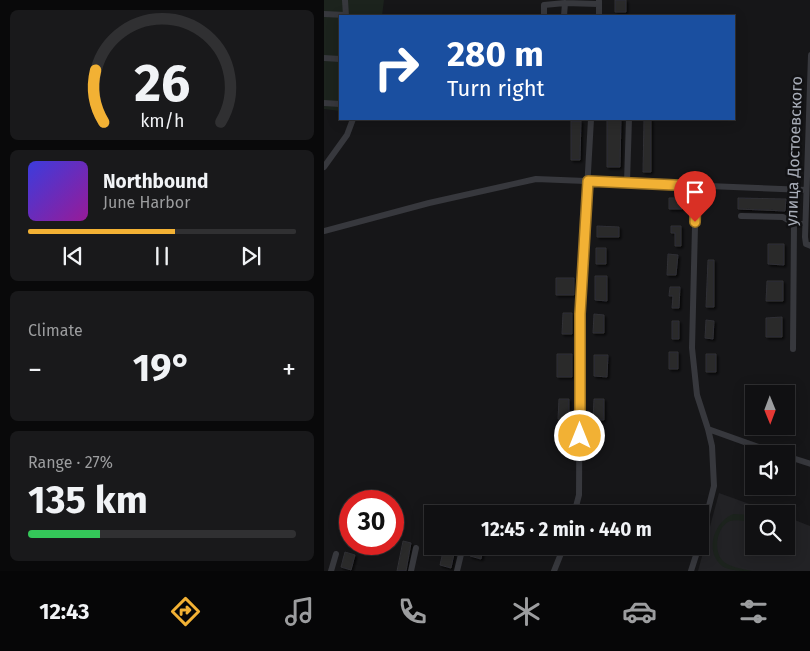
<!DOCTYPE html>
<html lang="en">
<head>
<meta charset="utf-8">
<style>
	body { margin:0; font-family:"Fira Sans",sans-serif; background:#19191b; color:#f1f3f6; height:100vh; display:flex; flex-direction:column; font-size:19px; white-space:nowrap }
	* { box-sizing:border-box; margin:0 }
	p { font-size:16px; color:#9c9d9f }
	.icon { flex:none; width:28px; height:28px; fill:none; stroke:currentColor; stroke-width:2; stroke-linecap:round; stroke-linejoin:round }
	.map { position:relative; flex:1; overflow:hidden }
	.details { display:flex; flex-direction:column; gap:10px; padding:10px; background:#09090a; width:324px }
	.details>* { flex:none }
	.guide { position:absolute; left:15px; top:15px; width:396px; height:105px; border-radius:0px; box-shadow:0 2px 12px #0003,0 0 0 1px #303032; background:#1a4fa0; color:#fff; overflow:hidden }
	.needle { width:32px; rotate:179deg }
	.buttons { position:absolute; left:421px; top:385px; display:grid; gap:10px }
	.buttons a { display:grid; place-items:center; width:50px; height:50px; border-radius:0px; background:#101012; box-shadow:0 2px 12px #0003,0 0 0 1px #303032; font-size:25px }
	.speed { position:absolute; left:15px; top:490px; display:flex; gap:10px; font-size:25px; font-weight:700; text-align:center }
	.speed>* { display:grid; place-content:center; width:65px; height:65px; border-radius:50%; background:#101012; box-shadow:0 2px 12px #0003,0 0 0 1px #303032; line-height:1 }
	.speed .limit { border:8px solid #d22; background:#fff; color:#111 }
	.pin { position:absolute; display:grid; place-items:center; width:42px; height:42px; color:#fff; margin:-51px -21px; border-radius:50% 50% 50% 0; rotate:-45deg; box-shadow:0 0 5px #0007 }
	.pin .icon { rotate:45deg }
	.me { position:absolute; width:55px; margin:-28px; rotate:0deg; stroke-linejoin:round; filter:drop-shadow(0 0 4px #0008) }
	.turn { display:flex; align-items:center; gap:18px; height:105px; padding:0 25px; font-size:22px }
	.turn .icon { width:65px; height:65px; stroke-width:2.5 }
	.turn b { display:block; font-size:35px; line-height:42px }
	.big { font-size:38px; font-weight:700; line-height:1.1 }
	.details .card { flex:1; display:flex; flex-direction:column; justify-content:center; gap:8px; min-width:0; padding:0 18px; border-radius:8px; background:#19191b }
	.details .dial { align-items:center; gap:0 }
	.dial svg { height:130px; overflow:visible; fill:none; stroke:#303032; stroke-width:7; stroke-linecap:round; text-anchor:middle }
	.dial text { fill:#f1f3f6; stroke:none }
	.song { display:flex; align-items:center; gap:15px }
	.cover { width:60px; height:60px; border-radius:8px; background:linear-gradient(135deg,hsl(240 70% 55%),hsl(300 70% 35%)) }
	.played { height:5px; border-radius:2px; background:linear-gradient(90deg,#f2b134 55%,#303032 55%) }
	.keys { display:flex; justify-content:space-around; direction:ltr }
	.heat { display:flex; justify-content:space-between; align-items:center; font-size:28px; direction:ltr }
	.charge { height:8px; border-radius:4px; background:linear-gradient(90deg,#34c759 27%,#303032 0) }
	.trip { position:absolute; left:100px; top:505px; width:285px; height:50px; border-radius:0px; background:#101012; box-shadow:0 2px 12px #0003,0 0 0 1px #303032; font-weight:700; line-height:50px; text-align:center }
	.dock { display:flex; height:80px; justify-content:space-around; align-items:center; background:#060607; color:#9c9d9f }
	.dock .icon { width:35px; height:35px }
	.dock .current { color:#f2b134 }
	.dock b { font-size:22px; color:#f1f3f6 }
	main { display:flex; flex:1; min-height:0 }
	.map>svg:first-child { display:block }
</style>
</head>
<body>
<main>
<section class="details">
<div class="card dial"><svg viewBox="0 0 100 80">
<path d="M14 69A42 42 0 1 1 86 69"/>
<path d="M14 69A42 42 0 0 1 9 37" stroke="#f2b134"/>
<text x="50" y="56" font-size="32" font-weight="700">26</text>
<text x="50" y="72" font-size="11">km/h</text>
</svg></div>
<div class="card">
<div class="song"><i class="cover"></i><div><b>Northbound</b><p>June Harbor</p></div></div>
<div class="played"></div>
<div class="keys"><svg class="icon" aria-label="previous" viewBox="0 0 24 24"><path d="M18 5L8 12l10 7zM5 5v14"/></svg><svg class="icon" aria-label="pause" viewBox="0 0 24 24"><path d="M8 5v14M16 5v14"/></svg><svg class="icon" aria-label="next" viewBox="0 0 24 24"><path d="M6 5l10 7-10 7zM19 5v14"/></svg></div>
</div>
<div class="card"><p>Climate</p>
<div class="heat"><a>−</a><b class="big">19°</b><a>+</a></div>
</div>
<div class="card"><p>Range · 27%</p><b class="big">135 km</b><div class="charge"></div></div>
</section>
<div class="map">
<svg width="487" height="571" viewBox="0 0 487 571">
	<defs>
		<filter id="shadow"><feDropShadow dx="2" dy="2" stdDeviation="1" flood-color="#0009"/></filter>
	</defs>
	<rect width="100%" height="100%" fill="#161618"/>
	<!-- built -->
	<path fill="#222225" d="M395,493L453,514H430V546H462L463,517L486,526V571H374Z"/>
	<!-- green -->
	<path fill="#1c231d" d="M0,0H60L58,16H16V111L0,109Z
		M409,514L430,515V522C422,521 413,519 406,521C393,526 389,550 398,560C404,567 419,569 428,571C418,571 406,571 398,566C380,551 390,522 409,514Z"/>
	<!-- building -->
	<path fill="#29292c" stroke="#303034" filter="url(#shadow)" d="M291,0H302V12H291Z
		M283,119H297L296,167H283Z
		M320,119H327V172H319Z
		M247,121H257L256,160H247Z
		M345,198H358V209H345Z
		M414,198L462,199L461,211L414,209Z
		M273,226L295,227V237H273Z
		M347,226H357V246H351V233H347Z
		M444,244H460V265L444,264Z
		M272,248H282V264H272Z
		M344,254L354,255L352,275H343Z
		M384,260H390V307H382Z
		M271,276H283V301L271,300Z
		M232,278H250V295H232Z
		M443,281H459V301H442Z
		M346,287H356L355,308H348L349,296H345Z
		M239,313H248V334H238Z
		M270,314L280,315V333H269Z
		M458,317V337H442V318Z
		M382,320L390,321L389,339L381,338Z
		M348,321H355V339H348Z
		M345,352H354V369H345Z
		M233,354H248V377H233Z
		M382,354H392V372H382Z
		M270,355H284L283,377L270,376Z
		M235,399H245V419H234Z
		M270,399H280V420H269Z
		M79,541L87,543L82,571H73Z
		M148,546H160L157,559L146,556Z
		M120,547L131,549L127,568L116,565Z
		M21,552L31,555L27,570L17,567Z"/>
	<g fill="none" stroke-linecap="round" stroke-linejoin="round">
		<!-- minor -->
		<path stroke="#37383d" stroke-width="6" d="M21,0L22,16
			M275,1V16
			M0,14L21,15
			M220,16V5L241,3
			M240,16L241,3L274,4
			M487,55L481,237L482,244L487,246
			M0,58L16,59
			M0,103L16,104
			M0,167L23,135L29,119
			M303,182L305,119
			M372,186L368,348L373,395L384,429L388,446L390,486L376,542
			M417,216L459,217L470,224
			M0,231L105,203L212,179L482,190
			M469,349L470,224H481
			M384,429L454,454
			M462,456L487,464
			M250,514L255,495L256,314L267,119
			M7,571L12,554
			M87,571L92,548
			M133,571L139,546
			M230,571L240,546
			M367,571L375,546"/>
	</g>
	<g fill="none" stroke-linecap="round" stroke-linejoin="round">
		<defs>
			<path id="route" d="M256,436V314L264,181L372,186L371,222"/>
		</defs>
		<!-- route casing -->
		<use href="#route" stroke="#9d7322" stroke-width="12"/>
		<!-- route -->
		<use href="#route" stroke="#f2b134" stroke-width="9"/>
	</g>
	<g text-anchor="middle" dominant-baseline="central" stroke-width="5" stroke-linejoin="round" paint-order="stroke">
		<!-- street labels -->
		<g font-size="16" fill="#a8adb8" stroke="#111113">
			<text transform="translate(470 151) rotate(-88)">улица Достоевского</text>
		</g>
	</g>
</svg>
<div class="buttons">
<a><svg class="needle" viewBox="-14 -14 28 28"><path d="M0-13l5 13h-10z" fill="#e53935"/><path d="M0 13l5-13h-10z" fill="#9c9d9f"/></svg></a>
<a><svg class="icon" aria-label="sound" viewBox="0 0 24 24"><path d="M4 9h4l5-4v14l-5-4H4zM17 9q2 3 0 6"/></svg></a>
<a><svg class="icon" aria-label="search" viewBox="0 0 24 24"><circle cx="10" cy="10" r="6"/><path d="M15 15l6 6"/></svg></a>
</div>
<div class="speed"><div class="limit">30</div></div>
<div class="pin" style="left:371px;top:222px;background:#d93025"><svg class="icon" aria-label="arrive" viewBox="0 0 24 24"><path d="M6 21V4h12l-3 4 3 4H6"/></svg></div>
<svg class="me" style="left:256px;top:436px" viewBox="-20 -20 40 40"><circle r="17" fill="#f2b134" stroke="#fff" stroke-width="3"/><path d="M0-11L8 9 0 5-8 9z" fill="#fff"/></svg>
<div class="trip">12:45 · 2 min · 440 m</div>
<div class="guide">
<div class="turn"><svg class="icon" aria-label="right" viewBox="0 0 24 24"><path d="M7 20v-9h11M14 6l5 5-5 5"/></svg><div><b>280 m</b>Turn right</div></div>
</div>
</div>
</main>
<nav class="dock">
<b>12:43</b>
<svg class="icon current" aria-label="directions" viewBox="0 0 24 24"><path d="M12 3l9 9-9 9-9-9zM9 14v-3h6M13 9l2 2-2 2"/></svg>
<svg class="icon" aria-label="music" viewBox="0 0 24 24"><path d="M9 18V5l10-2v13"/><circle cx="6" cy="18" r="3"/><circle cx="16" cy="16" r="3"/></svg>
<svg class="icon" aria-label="phone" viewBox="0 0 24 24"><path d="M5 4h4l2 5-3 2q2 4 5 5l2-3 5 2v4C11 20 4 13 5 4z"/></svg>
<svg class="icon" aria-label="climate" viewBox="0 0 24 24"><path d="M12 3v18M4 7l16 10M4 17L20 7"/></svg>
<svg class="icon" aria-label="car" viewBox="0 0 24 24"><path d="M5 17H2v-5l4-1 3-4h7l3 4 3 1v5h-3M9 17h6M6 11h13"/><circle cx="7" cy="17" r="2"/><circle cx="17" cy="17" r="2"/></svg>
<svg class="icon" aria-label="filters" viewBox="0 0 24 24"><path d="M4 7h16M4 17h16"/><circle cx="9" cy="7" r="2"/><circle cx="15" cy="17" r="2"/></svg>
</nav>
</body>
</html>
